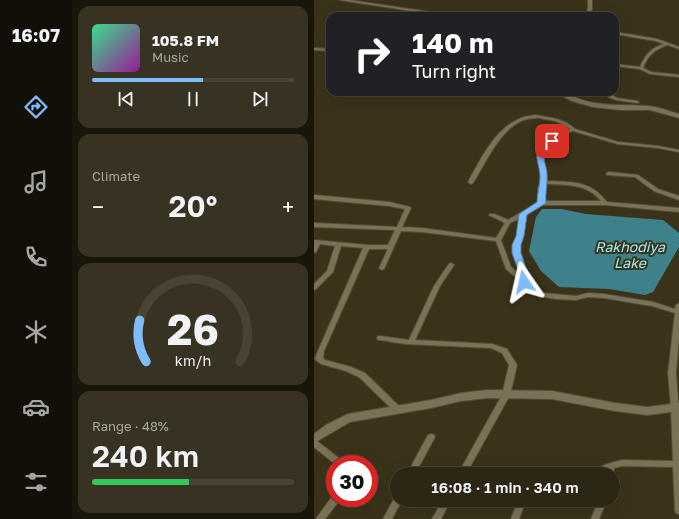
<!DOCTYPE html>
<html lang="en">
<head>
<meta charset="utf-8">
<style>
	body { margin:0; font-family:"Golos Text",sans-serif; background:#383222; color:#f1f3f6; height:100vh; display:flex; flex-direction:column; font-size:15px; white-space:nowrap }
	* { box-sizing:border-box; margin:0 }
	p { font-size:13px; color:#a6a5a0 }
	.icon { flex:none; width:22px; height:22px; fill:none; stroke:currentColor; stroke-width:2; stroke-linecap:round; stroke-linejoin:round }
	.map { position:relative; flex:1; overflow:hidden }
	.panel { display:flex; flex-direction:column; gap:6px; padding:6px; background:#18150b; width:242px }
	.panel>* { flex:none }
	.guide { position:absolute; left:12px; top:12px; width:293px; height:84px; border-radius:12px; box-shadow:0 4px 16px #0002,0 0 0 1px #484334; background:#202124; color:#fff; overflow:hidden }
	.speed { position:absolute; left:12px; top:455px; display:flex; gap:8px; font-size:20px; font-weight:700; text-align:center }
	.speed>* { display:grid; place-content:center; width:52px; height:52px; border-radius:50%; background:#2c2614; box-shadow:0 4px 16px #0002,0 0 0 1px #484334; line-height:1 }
	.speed .limit { border:6px solid #d22; background:#fff; color:#111 }
	.pin { position:absolute; display:grid; place-items:center; width:34px; height:34px; color:#fff; margin:-17px; border-radius:8px; box-shadow:0 2px 6px #0006 }
	.me { position:absolute; width:44px; margin:-22px; rotate:349deg; stroke-linejoin:round; filter:drop-shadow(0 0 3px #0008) }
	.turn { display:flex; align-items:center; gap:14px; height:84px; padding:0 20px; font-size:18px }
	.turn .icon { width:52px; height:52px; stroke-width:2.5 }
	.turn b { display:block; font-size:28px; line-height:34px }
	.big { font-size:30px; font-weight:600; line-height:1.1 }
	.panel .tile { flex:1; display:flex; flex-direction:column; justify-content:center; gap:6px; min-width:0; padding:0 14px; border-radius:12px; background:#383222 }
	.panel .dial { align-items:center; gap:0 }
	.dial svg { height:104px; overflow:visible; fill:none; stroke:#484334; stroke-width:7; stroke-linecap:round; text-anchor:middle }
	.dial text { fill:#f1f3f6; stroke:none }
	.song { display:flex; align-items:center; gap:12px }
	.cover { width:48px; height:48px; border-radius:6px; background:linear-gradient(135deg,hsl(150 70% 55%),hsl(300 70% 35%)) }
	.played { height:4px; border-radius:2px; background:linear-gradient(90deg,#7fbdfa 55%,#484334 55%) }
	.keys { display:flex; justify-content:space-around; direction:ltr }
	.heat { display:flex; justify-content:space-between; align-items:center; font-size:22px; direction:ltr }
	.charge { height:6px; border-radius:3px; background:linear-gradient(90deg,#34c759 48%,#484334 0) }
	.trip { position:absolute; left:76px; top:467px; width:230px; height:40px; border-radius:20px; background:#2c2614; box-shadow:0 4px 16px #0002,0 0 0 1px #484334; font-weight:600; line-height:40px; text-align:center }
	main { display:flex; flex:1; min-height:0 }
	.tabs { display:flex; flex-direction:column; width:72px; justify-content:space-around; align-items:center; background:#120f08; color:#a6a5a0 }
	.tabs .icon { width:28px; height:28px }
	.tabs .selected { color:#7fbdfa }
	.tabs b { font-size:18px; color:#f1f3f6 }
	.map>svg:first-child { display:block }
</style>
</head>
<body>
<main>
<nav class="tabs">
<b>16:07</b>
<svg class="icon selected" aria-label="directions" viewBox="0 0 24 24"><path d="M12 3l9 9-9 9-9-9zM9 14v-3h6M13 9l2 2-2 2"/></svg>
<svg class="icon" aria-label="music" viewBox="0 0 24 24"><path d="M9 18V5l10-2v13"/><circle cx="6" cy="18" r="3"/><circle cx="16" cy="16" r="3"/></svg>
<svg class="icon" aria-label="phone" viewBox="0 0 24 24"><path d="M5 4h4l2 5-3 2q2 4 5 5l2-3 5 2v4C11 20 4 13 5 4z"/></svg>
<svg class="icon" aria-label="climate" viewBox="0 0 24 24"><path d="M12 3v18M4 7l16 10M4 17L20 7"/></svg>
<svg class="icon" aria-label="car" viewBox="0 0 24 24"><path d="M5 17H2v-5l4-1 3-4h7l3 4 3 1v5h-3M9 17h6M6 11h13"/><circle cx="7" cy="17" r="2"/><circle cx="17" cy="17" r="2"/></svg>
<svg class="icon" aria-label="filters" viewBox="0 0 24 24"><path d="M4 7h16M4 17h16"/><circle cx="9" cy="7" r="2"/><circle cx="15" cy="17" r="2"/></svg>
</nav>
<section class="panel">
<div class="tile">
<div class="song"><i class="cover"></i><div><b>105.8 FM</b><p>Music</p></div></div>
<div class="played"></div>
<div class="keys"><svg class="icon" aria-label="previous" viewBox="0 0 24 24"><path d="M18 5L8 12l10 7zM5 5v14"/></svg><svg class="icon" aria-label="pause" viewBox="0 0 24 24"><path d="M8 5v14M16 5v14"/></svg><svg class="icon" aria-label="next" viewBox="0 0 24 24"><path d="M6 5l10 7-10 7zM19 5v14"/></svg></div>
</div>
<div class="tile"><p>Climate</p>
<div class="heat"><a>−</a><b class="big">20°</b><a>+</a></div>
</div>
<div class="tile dial"><svg viewBox="0 0 100 80">
<path d="M14 69A42 42 0 1 1 86 69"/>
<path d="M14 69A42 42 0 0 1 9 37" stroke="#7fbdfa"/>
<text x="50" y="56" font-size="32" font-weight="700">26</text>
<text x="50" y="72" font-size="11">km/h</text>
</svg></div>
<div class="tile"><p>Range · 48%</p><b class="big">240 km</b><div class="charge"></div></div>
</section>
<div class="map">
<svg width="365" height="519" viewBox="0 0 365 519">
	<rect width="100%" height="100%" fill="#3a331a"/>
	<!-- water -->
	<path fill="#3f818b" d="M228,209H247L272,214L349,220L365,233V247L339,292L331,295L295,289L245,287L227,271L215,251L222,217Z"/>
	<g fill="none" stroke-linecap="round" stroke-linejoin="round">
		<defs>
			<path id="minor" d="M26,0H35L137,15L139,16H130Z
				M274,0H278V8L276,16H272L274,8Z
				M301,32L343,39L365,47V49L354,45C341,49 334,55 329,68L337,72L365,75V77L336,74L326,69L301,66V64L326,67C331,55 337,48 350,44L342,41L301,34Z
				M0,48L16,49V51L0,50Z
				M295,92H299L298,95L303,98L323,101L325,102L323,103L302,100L294,97Z
				M221,115L243,119L253,123L261,129L304,142L344,146L365,150V152L344,148L304,144L259,131L250,134L230,150L228,156L232,181C257,182 276,180 293,202L365,208V212L291,205H229L212,214L209,236L205,245V253L213,273V280L229,293L262,296L274,293L290,294L339,302L361,309L362,305L365,303V338L362,373L365,413V514L362,513L361,510L359,467L308,466L300,468L299,474H291V472L286,474H274L275,472L293,464L308,460L359,461L357,408L354,373L361,313L338,306L290,298L274,297L262,300L242,299L225,296L192,269L182,241L108,232L87,231L70,269L68,270L65,268L74,249H55L10,351L9,358L11,360L37,367L51,373L86,407L87,409L86,411L83,412L80,411L45,377L32,371L7,364L1,359L4,351L49,248L27,246L19,272L2,289L0,290V284L13,271L21,246L6,244L2,252L0,253V240L53,245H74L81,230L0,227V223L83,227L91,209L75,206L0,199V195L75,202L96,207L97,208L88,227L108,228L182,238L191,223L175,215L176,214H180L194,220L225,202L224,188L227,182L224,156L226,149L246,132L256,129C249,123 240,120 230,119C227,118 224,117 221,118C190,118 173,161 159,183L157,184L154,182C167,159 180,130 205,119C210,116 216,116 221,115ZM232,184C252,185 273,183 287,201H231L230,188ZM206,218L203,236L199,245V253L207,273V275L197,267L187,240L196,223Z
				M295,172L324,175L344,189L365,196V200L340,191L321,177L293,175L292,174L293,173Z
				M137,263L140,265L126,286L101,340L178,344L193,349L203,365L196,395L152,474H144L188,395L195,365L188,353L177,348L91,344L66,340H64L63,338L64,336H66L95,340L120,286L135,264Z
				M117,434L120,435L121,437L101,474H93L114,435Z
				M0,440L3,441L30,462L31,464H21L0,447Z
				M19,495H21V498H26L25,501L11,519H2Z
				M81,497H83V500H88L78,519H69Z
				M129,500H137L127,519H118Z
				M204,500H212L205,519H197Z
				M285,500H293L285,519H277Z"/>
			<path id="tertiary" d="M247,92H253L252,93C279,108 305,104 335,106C345,107 355,111 365,114V118L336,110H306L279,107L258,101L247,95Z
				M174,390L238,391L301,403L333,407L365,403V411L333,415L301,411L238,399L174,398L147,401L117,408L36,422L0,443V434L12,425L34,414L117,400L147,393Z"/>
		</defs>
		<!-- minor casing -->
		<use href="#minor" stroke="#544e39" stroke-width="2"/>
		<!-- tertiary casing -->
		<use href="#tertiary" stroke="#544e39" stroke-width="2"/>
		<!-- minor -->
		<use href="#minor" fill="#7a7257" fill-rule="evenodd"/>
		<!-- tertiary -->
		<use href="#tertiary" fill="#7a7257" fill-rule="evenodd"/>
	</g>
	<!-- route -->
	<path fill="#7fbdfa" stroke="#537ba2" d="M236,139H238L242,141C238,145 233,148 231,152C228,159 233,167 233,174C234,183 231,193 232,203L213,215L210,236L207,245V253L214,273L215,282L210,285L205,282V273L198,253V245L202,236L205,214L223,202C223,193 226,186 226,177C225,156 215,156 236,139Z"/>
	<g text-anchor="middle" dominant-baseline="central" stroke-width="4" stroke-linejoin="round" paint-order="stroke">
		<!-- water labels -->
		<g font-size="14" font-style="italic" fill="#9dedf9" stroke="#3a331a">
			<text x="316" y="246">Rakhodiya<tspan x="316" dy="16">Lake</tspan></text>
		</g>
	</g>
</svg>
<div class="speed"><div class="limit">30</div></div>
<div class="pin" style="left:238px;top:141px;background:#d93025"><svg class="icon" aria-label="arrive" viewBox="0 0 24 24"><path d="M6 21V4h12l-3 4 3 4H6"/></svg></div>
<svg class="me" style="left:210px;top:282px" viewBox="-20 -20 40 40"><path d="M0-17L14 15 0 8-14 15z" fill="#7fbdfa" stroke="#fff" stroke-width="4"/></svg>
<div class="trip">16:08 · 1 min · 340 m</div>
<div class="guide">
<div class="turn"><svg class="icon" aria-label="right" viewBox="0 0 24 24"><path d="M7 20v-9h11M14 6l5 5-5 5"/></svg><div><b>140 m</b>Turn right</div></div>
</div>
</div>
</main>
</body>
</html>
